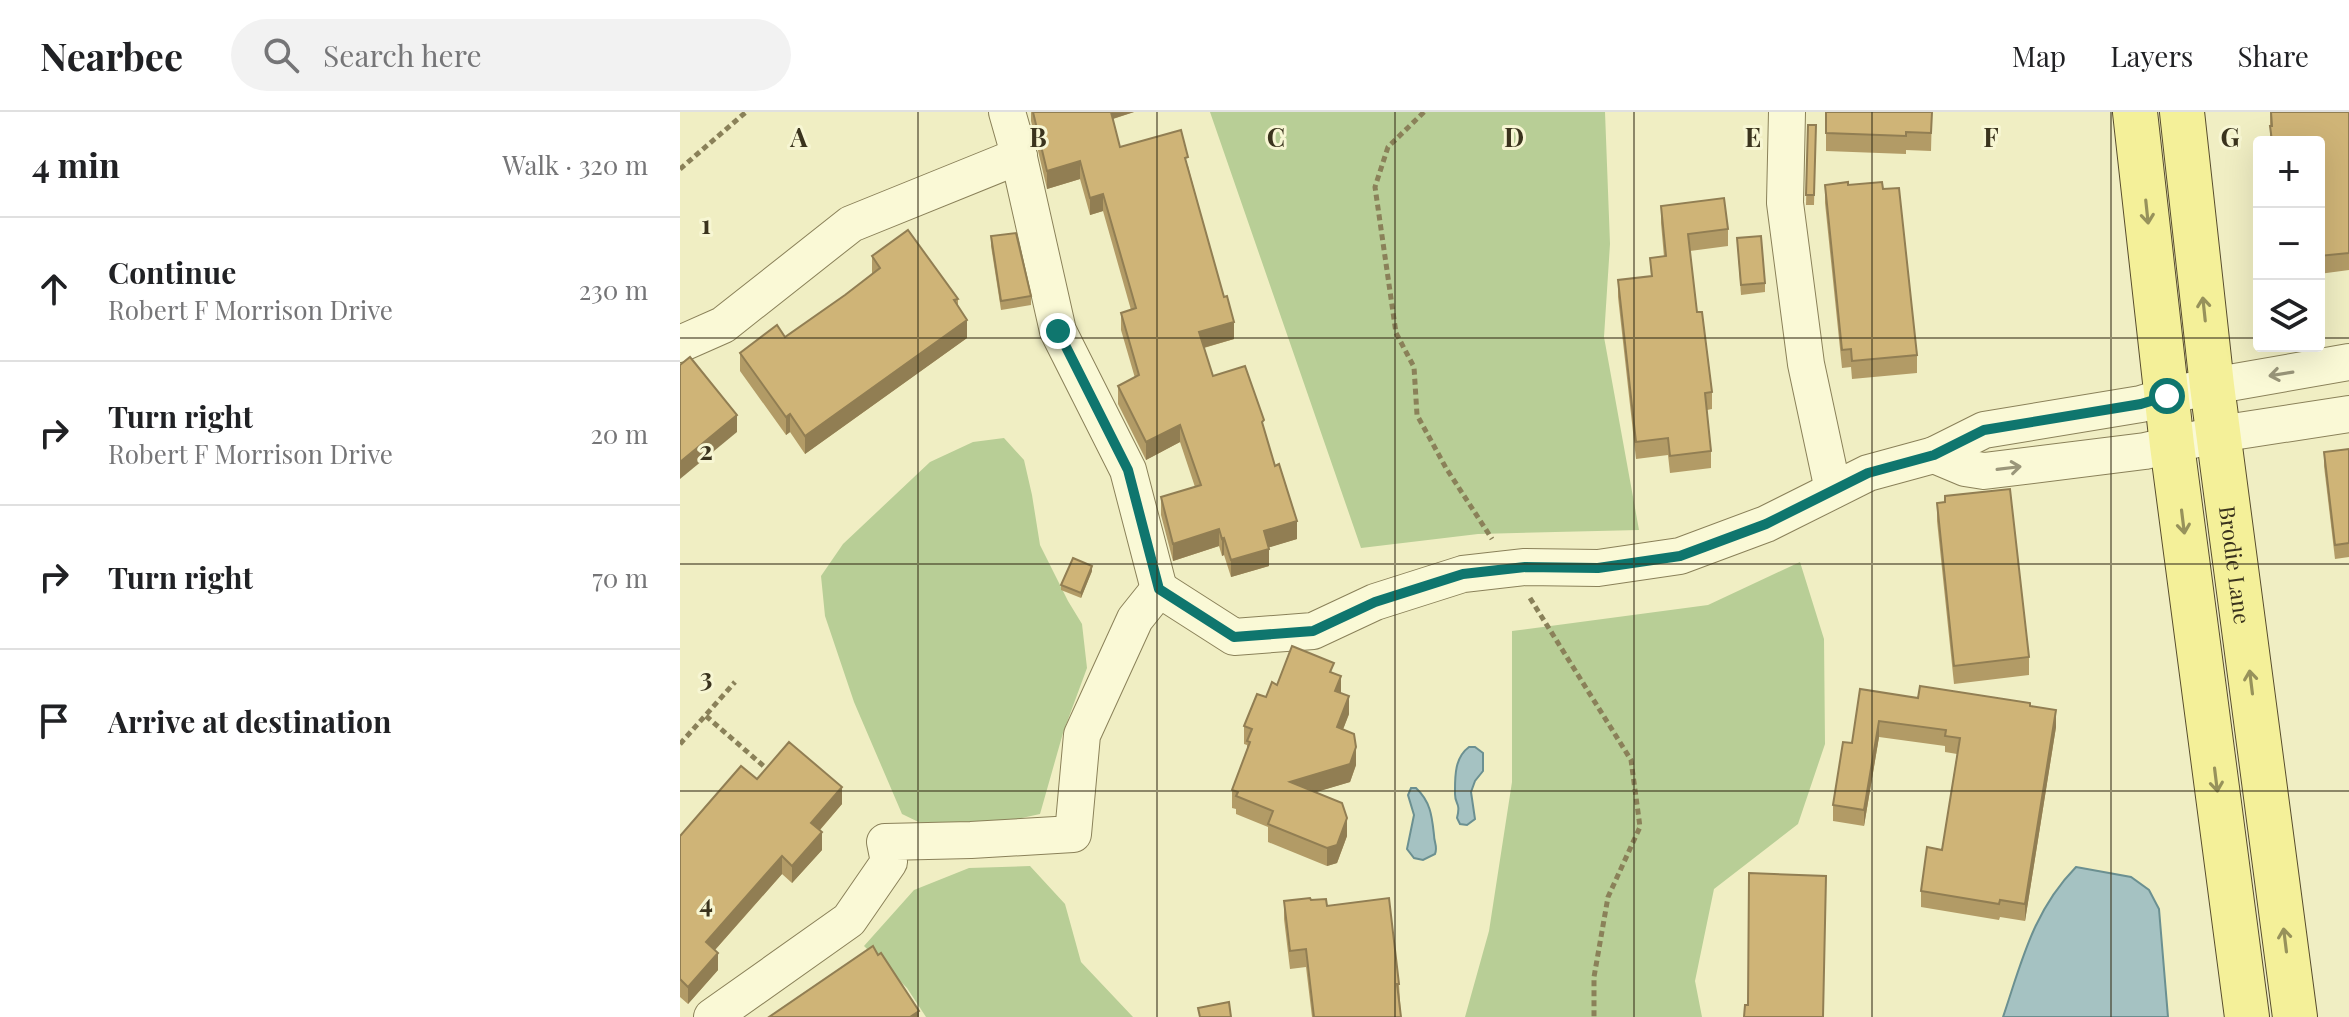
<!DOCTYPE html>
<meta charset="utf-8">
<style>
body{margin:0;font-family:"Playfair Display",serif;background:#f2f2f2;color:#202124}
.controls{position:absolute;right:24px;top:24px;display:grid;overflow:hidden;border-radius:8px;box-shadow:0 8px 32px #0002}
.controls button{width:72px;height:72px;display:grid;place-items:center;padding:0;border:0;border-bottom:2px solid #e0e0e0;background:#fff;color:#202124;font:40px sans-serif}
.stop{position:absolute;width:24px;height:24px;margin:-18px;border:6px solid #0f766e;border-radius:50%;background:#fff}
.stop.end{background:#0f766e;border-color:#fff;box-shadow:0 2px 8px #0008}
.list{margin:0;padding:0;list-style:none}
h2{display:flex;justify-content:space-between;align-items:center;height:104px;margin:0;padding:0 32px;font-size:34px}
h2 small{font-size:26px;font-weight:400;color:#757577}
.list li{display:grid;grid-template-columns:52px 1fr auto;gap:24px;align-items:center;box-sizing:border-box;height:144px;padding:0 32px;border-top:2px solid #e0e0e0}
.list b{display:block;font-size:30px;white-space:nowrap}
.list p{margin:0;font-size:26px;white-space:nowrap;color:#757577}
.list em{font-size:26px;font-style:normal;color:#757577}
.icon{flex:none;width:44px;height:44px;fill:none;stroke:currentColor;stroke-width:2;stroke-linecap:round;stroke-linejoin:round}
.map{position:relative;flex:none;width:1669px;height:905px;overflow:hidden}
header{display:flex;align-items:center;gap:48px;box-sizing:border-box;height:112px;padding:0 40px;background:#fff;border-bottom:2px solid #e0e0e0}
header strong{font-size:38px}
nav{display:flex;gap:44px;margin-inline-start:auto;font-size:28px}
.search{width:560px;height:72px;background:#f2f2f2;display:flex;align-items:center;gap:20px;box-sizing:border-box;padding:0 28px;border-radius:44px;color:#757577;font-size:30px}
main{display:flex}
aside{flex:1;background:#fff}
.map>svg:first-child{display:block}
.green{fill:#b8ce96}
.water{fill:#a5c2c2;stroke:#6b9091;stroke-width:2}
.lines{fill:none;stroke-linecap:round;stroke-linejoin:round}
.minor-casing{stroke:#8a8159;stroke-width:38}
.major-casing{stroke:#584d2d;stroke-width:46}
.path{stroke:#8a8159;stroke-width:5;stroke-dasharray:6 4;stroke-linecap:butt}
.minor{stroke:#faf9d6;stroke-width:36}
.major{stroke:#f4f099;stroke-width:44}
.wall{fill:#b29b66}
.shaded-wall{fill:#917e53}
.building{fill:#cfb477;stroke:#917e53;stroke-width:2}
.oneway{stroke:#97925b}
.oneway2{stroke:#9a967a}
.route{stroke:#0f766e;stroke-width:10}
.grid{fill:none;stroke:#3a331d;stroke-width:2;stroke-opacity:0.55}
.labels{text-anchor:middle;dominant-baseline:central;stroke-width:6;stroke-linejoin:round;paint-order:stroke}
.street-label{font-size:22px;fill:#3a331d;stroke:#f7f6d3}
.grid-label{font-size:26px;text-anchor:middle;font-weight:bold;fill:#3a331d;stroke:#f7f6d3;stroke-width:6;stroke-linejoin:round;paint-order:stroke}
</style>
<header>
<strong>Nearbee</strong>
<div class="search"><svg class="icon" aria-label="search" viewBox="0 0 24 24"><circle cx="10" cy="10" r="6"/><path d="M15 15l6 6"/></svg>Search here</div>
<nav><a>Map</a><a>Layers</a><a>Share</a></nav>
</header>
<main>
<aside>
<h2>4 min<small>Walk · 320 m</small></h2>
<ul class="list">
<li><svg class="icon" aria-label="ahead" viewBox="0 0 24 24"><path d="M12 20V5M6 11l6-6 6 6"/></svg><div><b>Continue</b><p>Robert F Morrison Drive</p></div><em>230 m</em></li>
<li><svg class="icon" aria-label="right" viewBox="0 0 24 24"><path d="M7 20v-9h11M14 6l5 5-5 5"/></svg><div><b>Turn right</b><p>Robert F Morrison Drive</p></div><em>20 m</em></li>
<li><svg class="icon" aria-label="right" viewBox="0 0 24 24"><path d="M7 20v-9h11M14 6l5 5-5 5"/></svg><div><b>Turn right</b></div><em>70 m</em></li>
<li><svg class="icon" aria-label="arrive" viewBox="0 0 24 24"><path d="M6 21V4h12l-3 4 3 4H6"/></svg><div><b>Arrive at destination</b></div></li>
</ul>
</aside>
<div class="map">
<svg width="1669" height="905" viewBox="0 0 1669 905">
<rect width="100%" height="100%" fill="#f0eec3"/>
<g class="green">
<path d="M530 0H925L930 132 924 225 959 418 798 422 681 436Z"/>
<path d="M324 326 344 348 352 383 360 433 388 489 402 512 407 556 383 621 360 702 318 711 251 716 222 702 174 590 145 504 141 464 163 432 250 350 293 330Z"/>
<path d="M1120 450 1144 527 1145 632 1118 712 1034 777 1015 869 1022 905H785L809 819 832 670V519L1028 493Z"/>
<path d="M350 754 385 792 401 850 453 905H246L227 876 184 834 234 778 289 756Z"/>
</g>
<g class="water">
<path d="M789 635H795L803 641V659L795 669 791 680 795 707 787 713 780 712 777 706C781 690 775 693 775 682 775 666 774 646 789 635Z"/>
<path d="M731 676H736C751 690 752 705 754 723 754 731 758 734 755 742L743 748 734 746 727 737 734 703 728 683Z"/>
<path d="M1396 755 1451 765 1469 778 1479 797 1488 905H1323C1342 849 1353 799 1396 755Z"/>
</g>
<g class="lines">
<g class="minor-casing">
<g id="minor">
<path d="M327 0 335 28 378 219 448 358 479 477"/>
<path d="M1107 0 1105 91 1126 252 1153 378"/>
<path d="M0 232 43 213 171 112 339 44"/>
<path d="M1254 343 1285 356 1304 359 1465 339 1539 322 1669 302"/>
<path d="M479 477 554 525 633 519 695 490 783 462 845 455 918 456 1000 444 1086 412 1188 361 1254 343 1304 318 1461 292 1487 284 1532 274 1669 250"/>
<path d="M32 905 169 808 209 750 205 730 291 728 393 722 402 623 455 507 479 477"/>
</g>
</g>
<g class="major-casing">
<g id="major">
<path d="M1455 0 1492 333 1567 905"/>
<path id="s1" d="M1502 0 1532 274 1615 905"/>
</g>
</g>
<g class="path">
<path d="M744 0 708 35 695 75 716 221 734 255 737 303 766 356 812 427"/>
<path d="M0 57 66 0"/>
<path d="M850 486 951 648 960 715 928 785 914 865V905"/>
<path d="M26 604 87 657"/>
<path d="M0 632 55 570"/>
</g>
<use href="#minor" class="minor"/>
<use href="#major" class="major"/>
</g>
<g class="wall">
<path d="M351 0H454L433 7 440 35 508 54 554 227 524 236 533 264 584 317 617 427 589 435V454L551 465 544 443 542 444 539 434 493 449 481 403V385L515 375 500 330 466 348 438 292V274L455 266 441 218V201L451 198 423 99 410 103 400 67 367 77 351 9Z"/>
<path d="M1146 0H1252L1251 39 1226 38V42L1146 39Z"/>
<path d="M1590 0H1669V158L1639 162V30L1590 29Z"/>
<path d="M1128 13H1136L1134 93H1126Z"/>
<path d="M1145 73H1168L1237 243V261L1172 267 1171 255 1162 256 1145 91Z"/>
<path d="M981 94 1048 117V134L1010 139 1017 200 1032 280V297L1027 298 1031 339V356L990 361 988 343 956 347 938 185V168L971 165 970 146 984 145 981 111Z"/>
<path d="M311 124 351 184V193L321 198 311 134Z"/>
<path d="M1057 126 1085 171V180L1061 183Z"/>
<path d="M192 144 278 187V195L287 226 125 342 110 320 106 323 60 259V241L105 225 165 183 192 163Z"/>
<path d="M1669 337V445L1655 447 1644 354V340Z"/>
<path d="M1265 384 1349 545V563L1274 572 1257 409V391L1265 390Z"/>
<path d="M412 459 401 486 381 478V473Z"/>
<path d="M654 562 669 602 663 617 676 653 670 670 635 680 667 724 657 751 647 754 588 730V715L556 702V697L552 696V678L567 638V633L564 632V614L597 573Z"/>
<path d="M1180 577 1238 586 1350 594 1376 615 1345 809 1320 805 1319 808 1241 795V779L1262 738 1277 642 1265 640V634L1199 625 1184 714 1153 709V693L1172 631Z"/>
<path d="M77 667 162 692 140 718 142 738 112 771 102 762 35 838 38 858 8 892 0 885V724Z"/>
<path d="M631 788 647 794 719 872 721 905H632L626 855 610 857 604 807V789Z"/>
</g>
<g class="shaded-wall">
<path d="M429 0H454L429 8Z"/>
<path d="M400 49V67L367 77V59Z"/>
<path d="M423 82V99L410 103V86Z"/>
<path d="M287 208V226L125 342V324Z"/>
<path d="M554 210V227L519 237V220Z"/>
<path d="M110 302V320L106 323V305Z"/>
<path d="M57 303V320L0 367V350Z"/>
<path d="M500 313V330L466 348V330Z"/>
<path d="M617 409V427L584 437V419Z"/>
<path d="M539 417V434L493 449V432Z"/>
<path d="M544 426V443L542 444V427Z"/>
<path d="M589 437V454L551 465V448Z"/>
<path d="M412 454V459L401 486V481Z"/>
<path d="M661 564V582L655 579Z"/>
<path d="M669 584V602L657 633V615Z"/>
<path d="M1376 598V615L1345 809V792Z"/>
<path d="M1199 609V625L1184 714V698Z"/>
<path d="M676 635V653L670 670 610 688V670Z"/>
<path d="M162 675V692L131 728V711Z"/>
<path d="M667 706V724L657 751 647 754V736Z"/>
<path d="M142 720V738L112 771V754Z"/>
<path d="M102 744V762L26 848V830Z"/>
<path d="M38 841V858L8 892V875Z"/>
<path d="M239 899V905H230Z"/>
</g>
<g class="building">
<path d="M353 0H431L440 35 501 18 508 45 505 46 544 185 547 184 554 210 519 220 533 264 565 254 584 308 582 310 595 354 599 352 617 409 584 419 589 437 551 448 544 426 542 427 539 417 493 432 481 385 521 373 500 313 466 330 438 274 459 263 441 201 456 196 423 82 410 86 400 49 367 59Z"/>
<path d="M1146 0H1252L1251 21 1226 20V24L1146 21Z"/>
<path d="M1591 0H1669V141L1639 144V30H1585L1592 29 1590 14H1592Z"/>
<path d="M1128 13H1136L1134 83H1126Z"/>
<path d="M1168 70V73L1202 70 1203 77 1219 76 1237 243 1172 249 1171 237 1162 238 1145 73Z"/>
<path d="M1044 86 1048 117 1008 122 1017 200H1022L1032 280 1025 281 1031 339 990 344 988 326 956 330 938 168 972 164 970 146 986 144 981 94Z"/>
<path d="M228 118 278 187 274 188 287 208 125 324 110 302 106 305 60 241 97 213 105 225 165 183 200 156 192 144Z"/>
<path d="M336 121 351 184 321 189 311 124Z"/>
<path d="M1081 124 1085 171 1061 173 1057 126Z"/>
<path d="M10 245 57 303 0 350V253Z"/>
<path d="M1669 337V431L1655 433 1644 340Z"/>
<path d="M1330 377 1349 545 1274 554 1257 391 1265 390V384Z"/>
<path d="M393 446 412 454 401 481 381 473Z"/>
<path d="M612 534 654 551 650 560 661 564 655 579 669 584 657 615 674 622 676 635 670 652 610 670 662 691 667 706 657 733 647 736 588 712 593 699 556 684 558 680 552 678 570 630 567 629 572 617 564 614 577 582 586 585 592 570 597 573Z"/>
<path d="M1240 574 1350 591V594L1376 598 1345 792 1320 788 1319 792 1241 779 1247 735 1262 738 1280 626 1265 624 1266 618 1199 609 1184 698 1153 693 1163 630 1172 631 1180 577 1238 586Z"/>
<path d="M109 630 162 675 131 711 142 720 112 754 102 744 26 830 38 841 8 875 0 867V724L61 654 77 667Z"/>
<path d="M1069 761 1146 764 1143 905H1064L1065 893H1068Z"/>
<path d="M630 786 631 788 646 787 647 794 709 786 719 872H717L721 905H634L626 837 610 839 604 789Z"/>
<path d="M193 834 198 843 201 841 239 899 230 905H89Z"/>
<path d="M549 890 551 905H520L518 896Z"/>
</g>
<defs><path id="oneway-shaft" d="M-6 0H5M1.5-3L5.5 0L1.5 3" fill="none" stroke-width="1.6" stroke-linecap="round" stroke-linejoin="round" transform="scale(2)"/></defs>
<g class="oneway">
<use href="#oneway-shaft" transform="translate(1467 100) rotate(84)"/>
<use href="#oneway-shaft" transform="translate(1524 197) rotate(-96)"/>
<use href="#oneway-shaft" transform="translate(1503 410) rotate(83)"/>
<use href="#oneway-shaft" transform="translate(1571 570) rotate(-97)"/>
<use href="#oneway-shaft" transform="translate(1536 668) rotate(83)"/>
<use href="#oneway-shaft" transform="translate(1605 828) rotate(-97)"/>
</g>
<g class="oneway2">
<use href="#oneway-shaft" transform="translate(1601 262) rotate(171)"/>
<use href="#oneway-shaft" transform="translate(1329 356) rotate(-7)"/>
</g>
<g class="lines">
<path class="route" d="M378 219 448 358 479 477 554 525 633 519 695 490 783 462 845 455 918 456 1000 444 1086 412 1188 361 1254 343 1304 318 1461 292 1487 284"/>
</g>
<path class="grid" d="M238 0V905M477 0V905M715 0V905M954 0V905M1192 0V905M1431 0V905M0 226H1579M1639 226H1669M0 452H1669M0 679H1669"/>
<g class="labels">
<g class="street-label">
<text stroke="none"><textPath href="#s1" startOffset="456">Brodie Lane</textPath></text>
</g>
</g>
<g class="grid-label">
<text x="119" y="35">A</text>
<text x="358" y="35">B</text>
<text x="596" y="35">C</text>
<text x="834" y="35">D</text>
<text x="1073" y="35">E</text>
<text x="1311" y="35">F</text>
<text x="1550" y="35">G</text>
<text x="26" y="122">1</text>
<text x="26" y="348">2</text>
<text x="26" y="575">3</text>
<text x="26" y="801">4</text>
</g>
</svg>
<div class="controls">
<button>+</button>
<button>−</button>
<button><svg class="icon" aria-label="layers" viewBox="0 0 24 24"><path d="M12 4l9 5-9 5-9-5zM3 14l9 5 9-5"/></svg></button>
</div>
<div class="stop" style="left:1487px;top:284px"></div>
<div class="stop end" style="left:378px;top:219px"></div>
</div>
</main>
